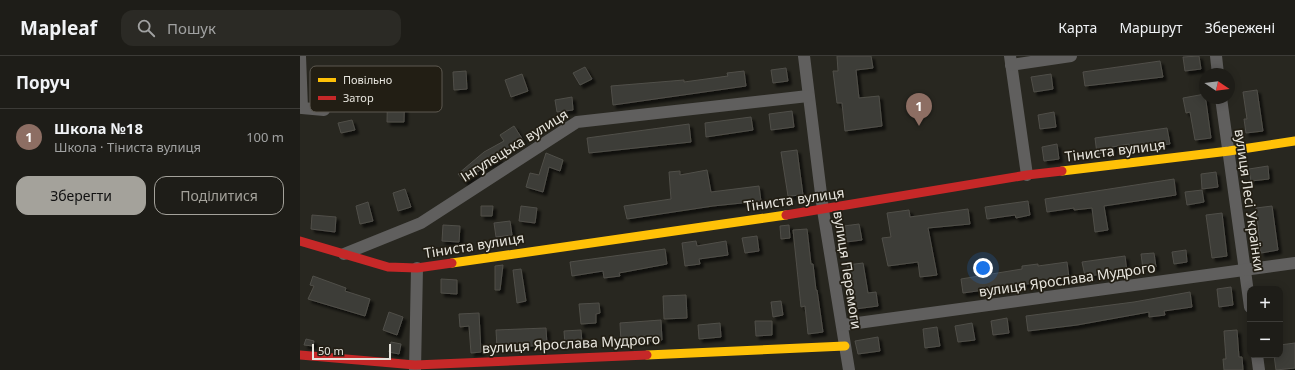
<!DOCTYPE html>
<html lang="uk">
<meta charset="utf-8">
<style>
body{margin:0;font-family:"Noto Sans",sans-serif;background:#2b2a25;color:#f1f3f6}
.controls{position:absolute;right:12px;bottom:12px;display:grid;overflow:hidden;border-radius:8px;box-shadow:0 2px 10px #0003}
.controls button{width:36px;height:36px;display:grid;place-items:center;padding:0;border:0;border-bottom:1px solid #3c3b37;background:#1e1d18;color:#f1f3f6;font:20px sans-serif}
.compass{position:absolute;left:899px;top:12px;width:36px;height:36px;border-radius:50%;background:#1e1d18;box-shadow:0 2px 10px #0003;rotate:103deg}
.scale{position:absolute;left:12px;bottom:10px;width:79px;box-sizing:border-box;padding-left:4px;border:2px solid #e6e4dd;border-top:0;font-size:11px;line-height:14px;white-space:nowrap;color:#e6e4dd;-webkit-text-stroke:3px #221e14;paint-order:stroke}
.you{position:absolute;left:683px;top:212px;width:14px;height:14px;margin:-10px;border:3px solid #fff;border-radius:50%;background:#1a73e8;box-shadow:0 0 0 6px #1a73e833}
.badge{display:grid;place-items:center;width:26px;height:26px;border-radius:50%;background:#a4a29b;color:#fff;font-size:13px;font-weight:700}
.pin{position:absolute;translate:-50% -33px;filter:drop-shadow(0 1px 2px #0008)}
.pin::after{content:'';position:absolute;top:21px;width:14px;height:12px;background:inherit;clip-path:polygon(0 0,100% 0,50% 100%)}
.list{margin:0;padding:0;list-style:none}
h2{display:flex;justify-content:space-between;align-items:center;height:52px;margin:0;padding:0 16px;font-size:17px}
h2 small{font-size:13px;font-weight:400;color:#a1a2a2}
.list li{display:grid;grid-template-columns:26px 1fr auto;gap:12px;align-items:center;box-sizing:border-box;height:56px;padding:0 16px;border-top:1px solid #3c3b37}
.list b{display:block;font-size:15px;white-space:nowrap}
.list p{margin:0;font-size:13px;white-space:nowrap;color:#a1a2a2}
.list em{font-size:13px;font-style:normal;color:#a1a2a2}
.actions{display:flex;gap:8px;padding:12px 16px}
.actions a{flex:1;padding:9px 0;border:1px solid #a4a29b;border-radius:12px;text-align:center;font-size:14px;color:#a4a29b}
.actions .main{background:#a4a29b;color:#111}
.icon{flex:none;width:22px;height:22px;fill:none;stroke:currentColor;stroke-width:2;stroke-linecap:round;stroke-linejoin:round}
.map{position:relative;flex:none;width:995px;height:314px;overflow:hidden}
header{display:flex;align-items:center;gap:24px;box-sizing:border-box;height:56px;padding:0 20px;background:#1e1d18;border-bottom:1px solid #3c3b37}
header strong{font-size:19px}
nav{display:flex;gap:22px;margin-inline-start:auto;font-size:14px}
.search{width:280px;height:36px;background:#2b2a25;display:flex;align-items:center;gap:10px;box-sizing:border-box;padding:0 14px;border-radius:12px;color:#a1a2a2;font-size:15px}
main{display:flex}
aside{flex:1;background:#1e1d18}
.map>svg:first-child{display:block}
.building{fill:#3d3c37;stroke:#504f49;filter:url(#shadow)}
.lines{fill:none;stroke-linecap:round;stroke-linejoin:round}
.street{stroke:#605f5e;stroke-width:12}
.slow{stroke:#ffc107;stroke-width:9}
.jam{stroke:#c62828;stroke-width:9}
.labels{text-anchor:middle;dominant-baseline:central;stroke-width:3.5;stroke-linejoin:round;paint-order:stroke}
.street-label{font-size:14px;fill:#e6e4dd;stroke:#221e14}
.key{fill:#221e14;stroke:#5d5950;stroke-width:1}
.key-label{font-size:11px;fill:#e6e4dd}
</style>
<header>
<strong>Mapleaf</strong>
<div class="search"><svg class="icon" aria-label="search" viewBox="0 0 24 24"><circle cx="10" cy="10" r="6"/><path d="M15 15l6 6"/></svg>Пошук</div>
<nav><a>Карта</a><a>Маршрут</a><a>Збережені</a></nav>
</header>
<main>
<aside>
<h2>Поруч<small></small></h2>
<ul class="list">
<li><span class="badge" style="background:#8d6e63">1</span><div><b>Школа №18</b><p>Школа · Тіниста вулиця</p></div><em>100 m</em></li>
</ul>
<div class="actions"><a class="main">Зберегти</a><a>Поділитися</a></div>
</aside>
<div class="map">
<svg width="995" height="314" viewBox="0 0 995 314">
<defs>
<filter id="shadow"><feDropShadow dx="3.5" dy="3.5" stdDeviation="1" flood-color="#0009"/></filter>
</defs>
<rect width="100%" height="100%" fill="#282720"/>
<g class="building">
<path d="M537 0H571L573 12 556 14 559 42 579 40 582 70 545 75 542 47H537L533 15H538Z"/>
<path d="M899 0 901 13 885 15 883 1Z"/>
<path d="M860 5 863 21 785 30 783 16Z"/>
<path d="M285 11 292 23 280 29 273 17Z"/>
<path d="M486 12 488 25 473 27 471 14Z"/>
<path d="M166 15 167 33 154 34 153 16Z"/>
<path d="M444 15 446 30 313 49 311 30 384 24V26L428 20 427 17Z"/>
<path d="M222 18 228 35 211 41 205 24Z"/>
<path d="M751 18 753 33 734 36 731 21Z"/>
<path d="M88 22 105 23 104 66H87Z"/>
<path d="M957 34 963 75 946 77 944 63H947L943 36Z"/>
<path d="M905 38 911 82 895 84 890 56 886 57 883 42Z"/>
<path d="M272 41 273 54 257 56 255 44Z"/>
<path d="M492 55 494 71 471 74 469 58Z"/>
<path d="M754 56 756 71 740 73 738 59Z"/>
<path d="M451 61 453 74 406 81 405 67Z"/>
<path d="M52 64 55 74 41 77 38 67Z"/>
<path d="M389 68 391 86 289 97 287 82Z"/>
<path d="M214 70 223 84 198 100 199 103 184 111 165 126 158 118 184 96 204 85 200 79Z"/>
<path d="M867 72 870 88 830 94 829 88 812 91 813 96 797 98 795 82Z"/>
<path d="M757 88 759 103 744 105 742 91Z"/>
<path d="M497 94 503 139 488 140 481 96Z"/>
<path d="M246 97 263 104 260 115 249 111 243 136 226 131 230 117 239 119Z"/>
<path d="M968 110 969 123 951 125 949 113Z"/>
<path d="M407 114 411 136 459 130 461 145 413 150 327 163 324 150 371 143 369 116 380 115V119Z"/>
<path d="M916 116 918 131 902 133 901 118Z"/>
<path d="M874 123 876 139 804 150 808 174 795 176 792 152 774 154V152L747 156 745 143Z"/>
<path d="M105 133 111 151 98 155 93 137Z"/>
<path d="M902 134 904 146 887 149 885 136Z"/>
<path d="M728 145 730 159 716 162 715 159 687 163 685 151Z"/>
<path d="M68 146 73 165 60 168 56 150Z"/>
<path d="M181 150H193L192 160H181Z"/>
<path d="M221 150 237 152 235 167 219 165Z"/>
<path d="M972 150 978 194 961 197 956 152Z"/>
<path d="M668 153 670 168 628 172 637 219 620 221 618 206 588 210 582 182 591 181 587 157 609 154 610 161Z"/>
<path d="M922 157 927 200 912 202 906 159Z"/>
<path d="M12 159 36 161 35 176 11 173Z"/>
<path d="M210 165 212 179 196 181 194 167Z"/>
<path d="M559 168 562 184 546 186 544 170Z"/>
<path d="M143 169 160 170 159 186 142 185Z"/>
<path d="M489 169 490 182 481 183 480 170Z"/>
<path d="M507 173 511 208H513L516 234H517L523 276 508 278 505 250 501 251 493 174Z"/>
<path d="M457 180 459 195 445 197 442 182Z"/>
<path d="M396 185 397 190 426 185 428 199 399 203 400 208 385 210 382 187Z"/>
<path d="M365 193 367 208 319 217 320 220 304 222 303 215 272 220 270 206Z"/>
<path d="M886 194 887 206 874 208 872 196Z"/>
<path d="M854 197 856 211 843 213 841 198Z"/>
<path d="M825 200 827 216 785 220 782 206Z"/>
<path d="M767 206 769 222 663 237 661 223 722 213V210L738 208V210Z"/>
<path d="M563 207 568 237 576 236 578 250 555 253 547 209Z"/>
<path d="M203 209 200 234H195V210Z"/>
<path d="M221 213 226 245 217 247 213 214Z"/>
<path d="M13 220 46 232 45 235 70 243 65 260 8 243 14 230 10 229Z"/>
<path d="M141 223 157 224V238L141 237Z"/>
<path d="M931 231 933 249 919 251 917 233Z"/>
<path d="M890 236 892 251 864 255 865 259 849 261V256L777 269 728 275 726 260 834 246Z"/>
<path d="M386 239 387 262 364 263 363 240Z"/>
<path d="M481 245 483 259 473 261 471 246Z"/>
<path d="M299 247 300 257 296 258V267L281 268 279 248Z"/>
<path d="M89 256 103 261 97 279 83 274Z"/>
<path d="M179 257 181 296 171 297 169 270 160 271 159 258Z"/>
<path d="M707 262 709 277 693 279 691 265Z"/>
<path d="M361 264 362 284 321 287 320 267Z"/>
<path d="M455 265H472V279L456 280Z"/>
<path d="M420 267 421 281 399 283 398 269Z"/>
<path d="M672 267 675 284 658 286 655 270Z"/>
<path d="M637 271 640 290 625 292 623 273Z"/>
<path d="M246 272 247 289 197 292 196 274Z"/>
<path d="M281 274 282 287 265 288 264 275Z"/>
<path d="M937 274 939 301H942L943 314H924L923 303H926L924 275Z"/>
<path d="M578 281 580 295 558 298 555 285Z"/>
<path d="M6 283 14 285 13 290 4 289Z"/>
<path d="M91 286 101 288 99 298 89 296Z"/>
<path d="M995 287V312L976 314 974 299H980V289Z"/>
</g>
<g class="lines">
<g class="street">
<path d="M0 0 2 52 24 54"/>
<path d="M504 0 523 154 549 314"/>
<path d="M710 0 727 119"/>
<path d="M916 0 918 18"/>
<path d="M711 9 771 0"/>
<path d="M921 42 950 251"/>
<path d="M44 198 121 167 277 66 508 40"/>
<path d="M543 269 995 207"/>
<path d="M957 299 959 314"/>
<path d="M115 314 117 212"/>
</g>
<g class="slow">
<path d="M762 115 929 95 995 85"/>
<path d="M152 207 486 159"/>
<path d="M347 299 545 290"/>
</g>
<g class="jam">
<path d="M486 159 727 119 762 115"/>
<path d="M0 185 88 211 117 212 152 207"/>
<path d="M0 299 115 309 347 299"/>
</g>
</g>
<g class="labels">
<g class="street-label">
<text transform="translate(214 89) rotate(-32)">Інгулецька вулиця</text>
<text transform="translate(815 94) rotate(-7)">Тіниста вулиця</text>
<text transform="translate(494 143) rotate(-8)">Тіниста вулиця</text>
<text transform="translate(950 144) rotate(82)">вулиця Лесі Українки</text>
<text transform="translate(174 189) rotate(-9)">Тіниста вулиця</text>
<text transform="translate(548 214) rotate(81)">вулиця Перемоги</text>
<text transform="translate(767 223) rotate(-8)">вулиця Ярослава Мудрого</text>
<text transform="translate(271 287) rotate(-3)">вулиця Ярослава Мудрого</text>
</g>
</g>
<rect x="10" y="10" width="132" height="46" rx="6" class="key"/>
<rect x="18" y="22" width="18" height="4" fill="#ffc107"/>
<rect x="18" y="40" width="18" height="4" fill="#c62828"/>
<g class="key-label">
<text x="43" y="28">Повільно</text>
<text x="43" y="46">Затор</text>
</g>
</svg>
<div class="controls">
<button>+</button>
<button>−</button>
</div>
<svg class="compass" viewBox="-18 -18 36 36"><path d="M0-13l5 13h-10z" fill="#e53935"/><path d="M0 13l5-13h-10z" fill="#a1a2a2"/></svg>
<div class="scale">50 m</div>
<div class="you"></div>
<div class="pin badge" style="left:619px;top:70px;background:#8d6e63">1</div>
</div>
</main>
